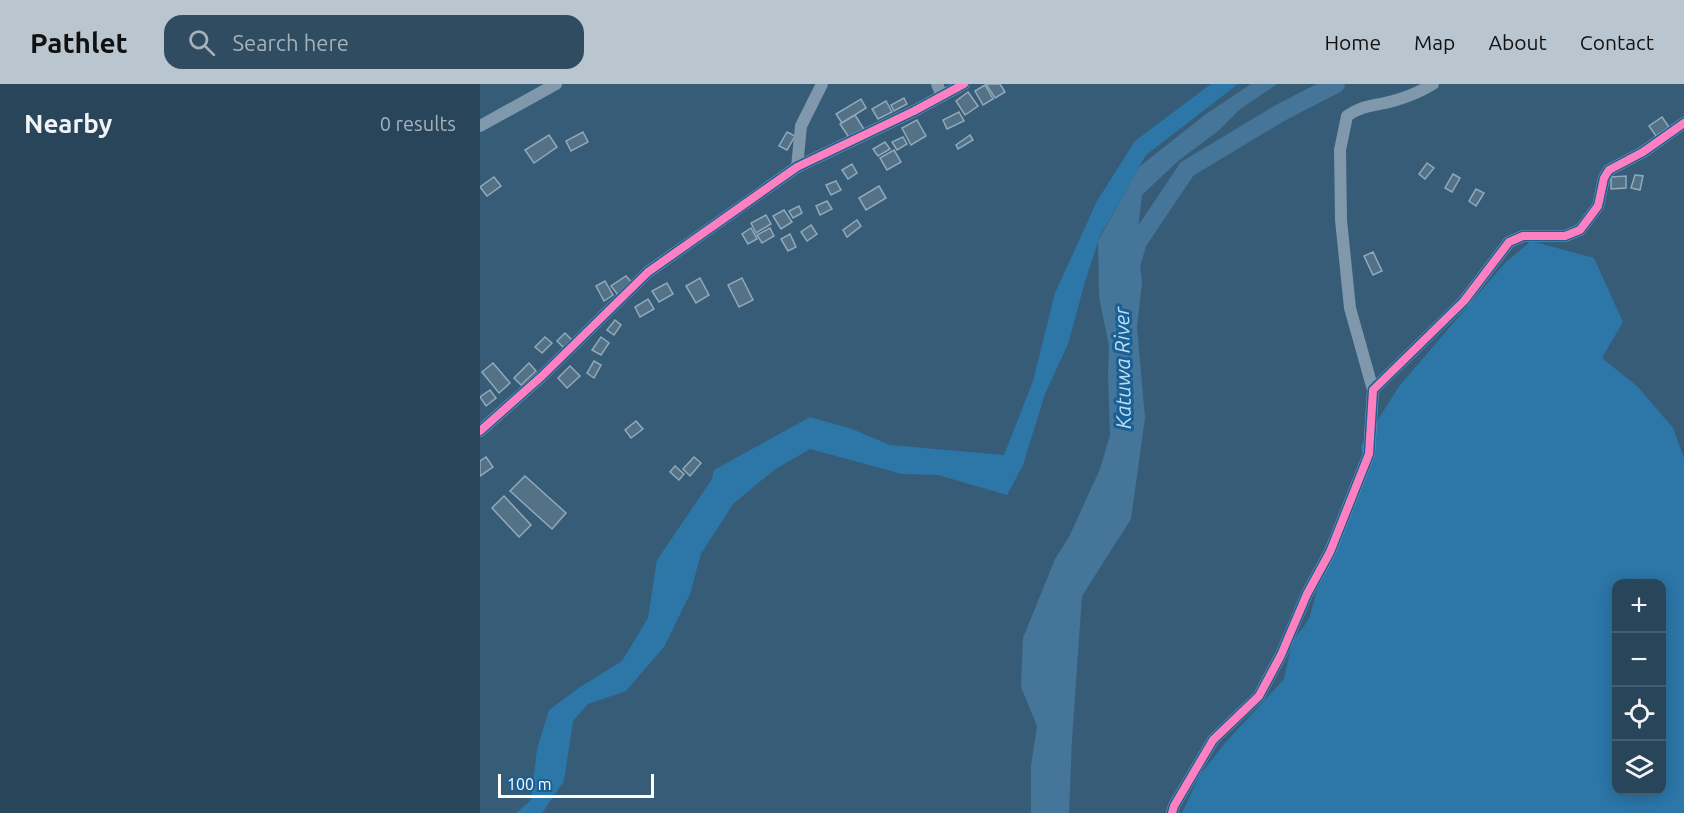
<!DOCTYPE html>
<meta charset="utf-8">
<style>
body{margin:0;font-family:Ubuntu,sans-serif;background:#304c60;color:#f1f3f6}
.controls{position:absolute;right:18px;bottom:18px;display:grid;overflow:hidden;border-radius:12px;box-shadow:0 3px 15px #0003}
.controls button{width:54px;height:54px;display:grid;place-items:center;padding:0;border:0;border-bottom:2px solid #445d70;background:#28455a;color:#f1f3f6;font:30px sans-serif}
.scale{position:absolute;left:18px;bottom:15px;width:156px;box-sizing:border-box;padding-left:6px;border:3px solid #fff;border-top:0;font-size:16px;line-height:21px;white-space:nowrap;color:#fff;-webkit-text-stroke:4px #1a6094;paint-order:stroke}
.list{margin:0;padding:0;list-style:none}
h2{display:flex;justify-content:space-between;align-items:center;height:78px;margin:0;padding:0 24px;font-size:26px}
h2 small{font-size:20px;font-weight:400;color:#a5b1bb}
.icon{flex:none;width:33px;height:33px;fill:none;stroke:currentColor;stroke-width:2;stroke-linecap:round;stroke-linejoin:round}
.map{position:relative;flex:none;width:1204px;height:729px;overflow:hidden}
header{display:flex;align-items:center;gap:36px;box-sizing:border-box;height:84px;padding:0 30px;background:#b9c6d0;color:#111}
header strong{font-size:28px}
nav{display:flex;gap:33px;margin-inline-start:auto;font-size:21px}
.search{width:420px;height:54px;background:#304c60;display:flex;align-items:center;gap:15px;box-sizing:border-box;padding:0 21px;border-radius:18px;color:#a5b1bb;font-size:22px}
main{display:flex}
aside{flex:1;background:#28455a}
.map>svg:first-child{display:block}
.green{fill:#2c76a8;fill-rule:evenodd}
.water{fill:#457599}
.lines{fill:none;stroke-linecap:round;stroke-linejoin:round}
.river{stroke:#457599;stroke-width:18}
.building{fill:#537187;stroke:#93a9b9;stroke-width:1.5}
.minor{stroke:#7f98ab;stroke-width:12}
.cycleway-casing{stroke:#1a6094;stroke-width:11}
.cycleway{stroke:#ff80c0;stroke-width:8}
.labels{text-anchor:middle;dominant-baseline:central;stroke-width:6;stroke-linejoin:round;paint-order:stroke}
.water-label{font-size:21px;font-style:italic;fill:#b8ddf6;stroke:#1a6094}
</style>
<header>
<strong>Pathlet</strong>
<div class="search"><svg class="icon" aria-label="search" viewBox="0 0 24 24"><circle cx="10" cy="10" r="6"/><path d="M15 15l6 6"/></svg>Search here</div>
<nav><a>Home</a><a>Map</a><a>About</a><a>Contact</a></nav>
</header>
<main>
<aside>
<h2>Nearby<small>0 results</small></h2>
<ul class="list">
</ul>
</aside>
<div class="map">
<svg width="1204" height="729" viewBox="0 0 1204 729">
<rect width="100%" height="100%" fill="#365c78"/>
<g class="green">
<path d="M731 0H758L666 71 620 152 605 198 588 260 565 310 543 381 527 411 458 391 422 390 330 365 294 386 253 420 221 470 210 510 184 563 146 607 108 620 93 637 84 697 62 729H36L51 716 57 665 69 626 100 603 142 577 168 534 177 476 232 395 234 386 330 333 372 345 410 361 524 371 553 297 575 209 617 117 655 57Z"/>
<path d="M1051 157 1114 174 1143 238 1122 274 1158 303 1193 344 1204 374V729H702L719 692 745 659 804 595 812 558 829 535 837 506 866 443 885 387 881 362 920 301 1025 179ZM1136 500H1182V706H1136Z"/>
</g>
<path class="water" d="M771 0H797L759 26 738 47 698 77 662 111 657 154 662 198 657 243 665 334 651 435 602 512 592 655 589 729H551V682L557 642 541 603 543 554 575 475 589 453 620 385 630 351 628 291 629 262 619 213 618 157 659 83 726 30Z"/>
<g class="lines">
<path class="river" d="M651 181 658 158 707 85 800 29 856 0"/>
</g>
<g class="building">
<path d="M506 0H520L525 8 515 14Z"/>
<path d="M505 1 513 15 503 21 495 7Z"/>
<path d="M488 8 498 22 485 31 476 17Z"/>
<path d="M424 14 427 20 414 27 411 21Z"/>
<path d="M381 15 386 24 362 39 356 30Z"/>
<path d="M406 17 412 28 398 35 392 25Z"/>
<path d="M479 28 484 37 467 45 463 36Z"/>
<path d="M375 31 385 47 370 55 360 40Z"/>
<path d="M1182 33 1189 43 1176 52 1169 42Z"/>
<path d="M437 36 446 52 431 61 422 44Z"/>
<path d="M103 48 108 58 91 67 86 57Z"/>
<path d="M307 48 315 52 307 66 299 62Z"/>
<path d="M69 51 77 63 54 79 45 66Z"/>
<path d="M490 51 493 56 478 65 476 61Z"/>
<path d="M423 53 427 60 417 66 412 58Z"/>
<path d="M405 58 410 65 398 72 393 65Z"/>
<path d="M414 66 421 78 407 86 400 74Z"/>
<path d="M947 79 954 84 945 95 939 90Z"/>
<path d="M372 80 377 89 368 95 362 86Z"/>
<path d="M973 90 980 94 972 108 965 104Z"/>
<path d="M1155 91 1163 92 1160 106 1151 104Z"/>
<path d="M1146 92V104L1131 105V93Z"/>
<path d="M14 93 21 102 7 112 0 103Z"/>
<path d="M356 97 361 106 351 111 346 101Z"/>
<path d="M399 102 406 114 386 126 379 114Z"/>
<path d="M996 105 1004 109 996 122 989 117Z"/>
<path d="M347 117 352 125 340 131 336 122Z"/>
<path d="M319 122 322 129 313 134 309 127Z"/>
<path d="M304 126 312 138 301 145 293 132Z"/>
<path d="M286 131 291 140 276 149 271 139Z"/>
<path d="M377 136 381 142 367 153 363 146Z"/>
<path d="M331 141 337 150 327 157 321 148Z"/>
<path d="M271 144 277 155 268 160 262 150Z"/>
<path d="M290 144 294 152 282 159 277 151Z"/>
<path d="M310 150 316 163 308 167 301 155Z"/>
<path d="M893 168 902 187 893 191 884 172Z"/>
<path d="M146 192 153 200 138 211 131 202Z"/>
<path d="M220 194 229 211 216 219 206 202Z"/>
<path d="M262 194 273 216 259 223 248 201Z"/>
<path d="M125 197 133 211 124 217 116 202Z"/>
<path d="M187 199 193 210 179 218 172 207Z"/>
<path d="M168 215 174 225 160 233 155 223Z"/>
<path d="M135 236 141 241 134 251 127 246Z"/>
<path d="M85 249 92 256 84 264 77 257Z"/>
<path d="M65 253 72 259 62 269 55 263Z"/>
<path d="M121 253 129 259 121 271 112 266Z"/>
<path d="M114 277 121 281 114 294 107 289Z"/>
<path d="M13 279 30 299 19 309 2 288Z"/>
<path d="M49 279 56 287 41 301 34 294Z"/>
<path d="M90 282 100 292 87 304 78 294Z"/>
<path d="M10 306 16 314 6 322 0 313Z"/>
<path d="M156 337 163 345 151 354 145 346Z"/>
<path d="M6 373 13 383 0 392V377Z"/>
<path d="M214 373 221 379 210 392 203 385Z"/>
<path d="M195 382 204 390 199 396 190 388Z"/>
<path d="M45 392 86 429 72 445 30 407Z"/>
<path d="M24 412 51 441 39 453 12 424Z"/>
</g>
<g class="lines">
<g class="minor">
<path d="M457 0 462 12"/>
<path d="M0 42 76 0"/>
<path d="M317 83 321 42 342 0"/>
<path d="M893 306 870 224 861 136 860 66 867 32C882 21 895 22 913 17 928 13 940 8 953 0"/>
<path d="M0 347 62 292 168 188 317 83 434 27 484 0"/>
<path d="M692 729 694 722 733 656 779 612 801 571 827 510 850 468 889 370 893 306 984 217 1029 158 1043 152H1085L1100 146 1118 122 1124 94 1129 86 1163 68 1204 39"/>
</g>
<g class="cycleway-casing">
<g id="cycleway">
<path d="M0 347 62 292 168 188 317 83 434 27 484 0"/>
<path d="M692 729 694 722 733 656 779 612 801 571 827 510 850 468 889 370 893 306 984 217 1029 158 1043 152H1085L1100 146 1118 122 1124 94 1129 86 1163 68 1204 39"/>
</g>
</g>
<use href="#cycleway" class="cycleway"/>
</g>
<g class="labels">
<g class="water-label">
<text transform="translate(642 284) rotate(-91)">Katuwa River</text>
</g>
</g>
</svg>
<div class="controls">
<button>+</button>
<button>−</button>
<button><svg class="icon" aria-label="locate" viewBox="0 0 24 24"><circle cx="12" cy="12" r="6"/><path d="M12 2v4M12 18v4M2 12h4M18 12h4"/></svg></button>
<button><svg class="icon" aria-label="layers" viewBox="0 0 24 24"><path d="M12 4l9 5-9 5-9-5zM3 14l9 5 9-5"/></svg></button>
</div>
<div class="scale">100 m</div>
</div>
</main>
